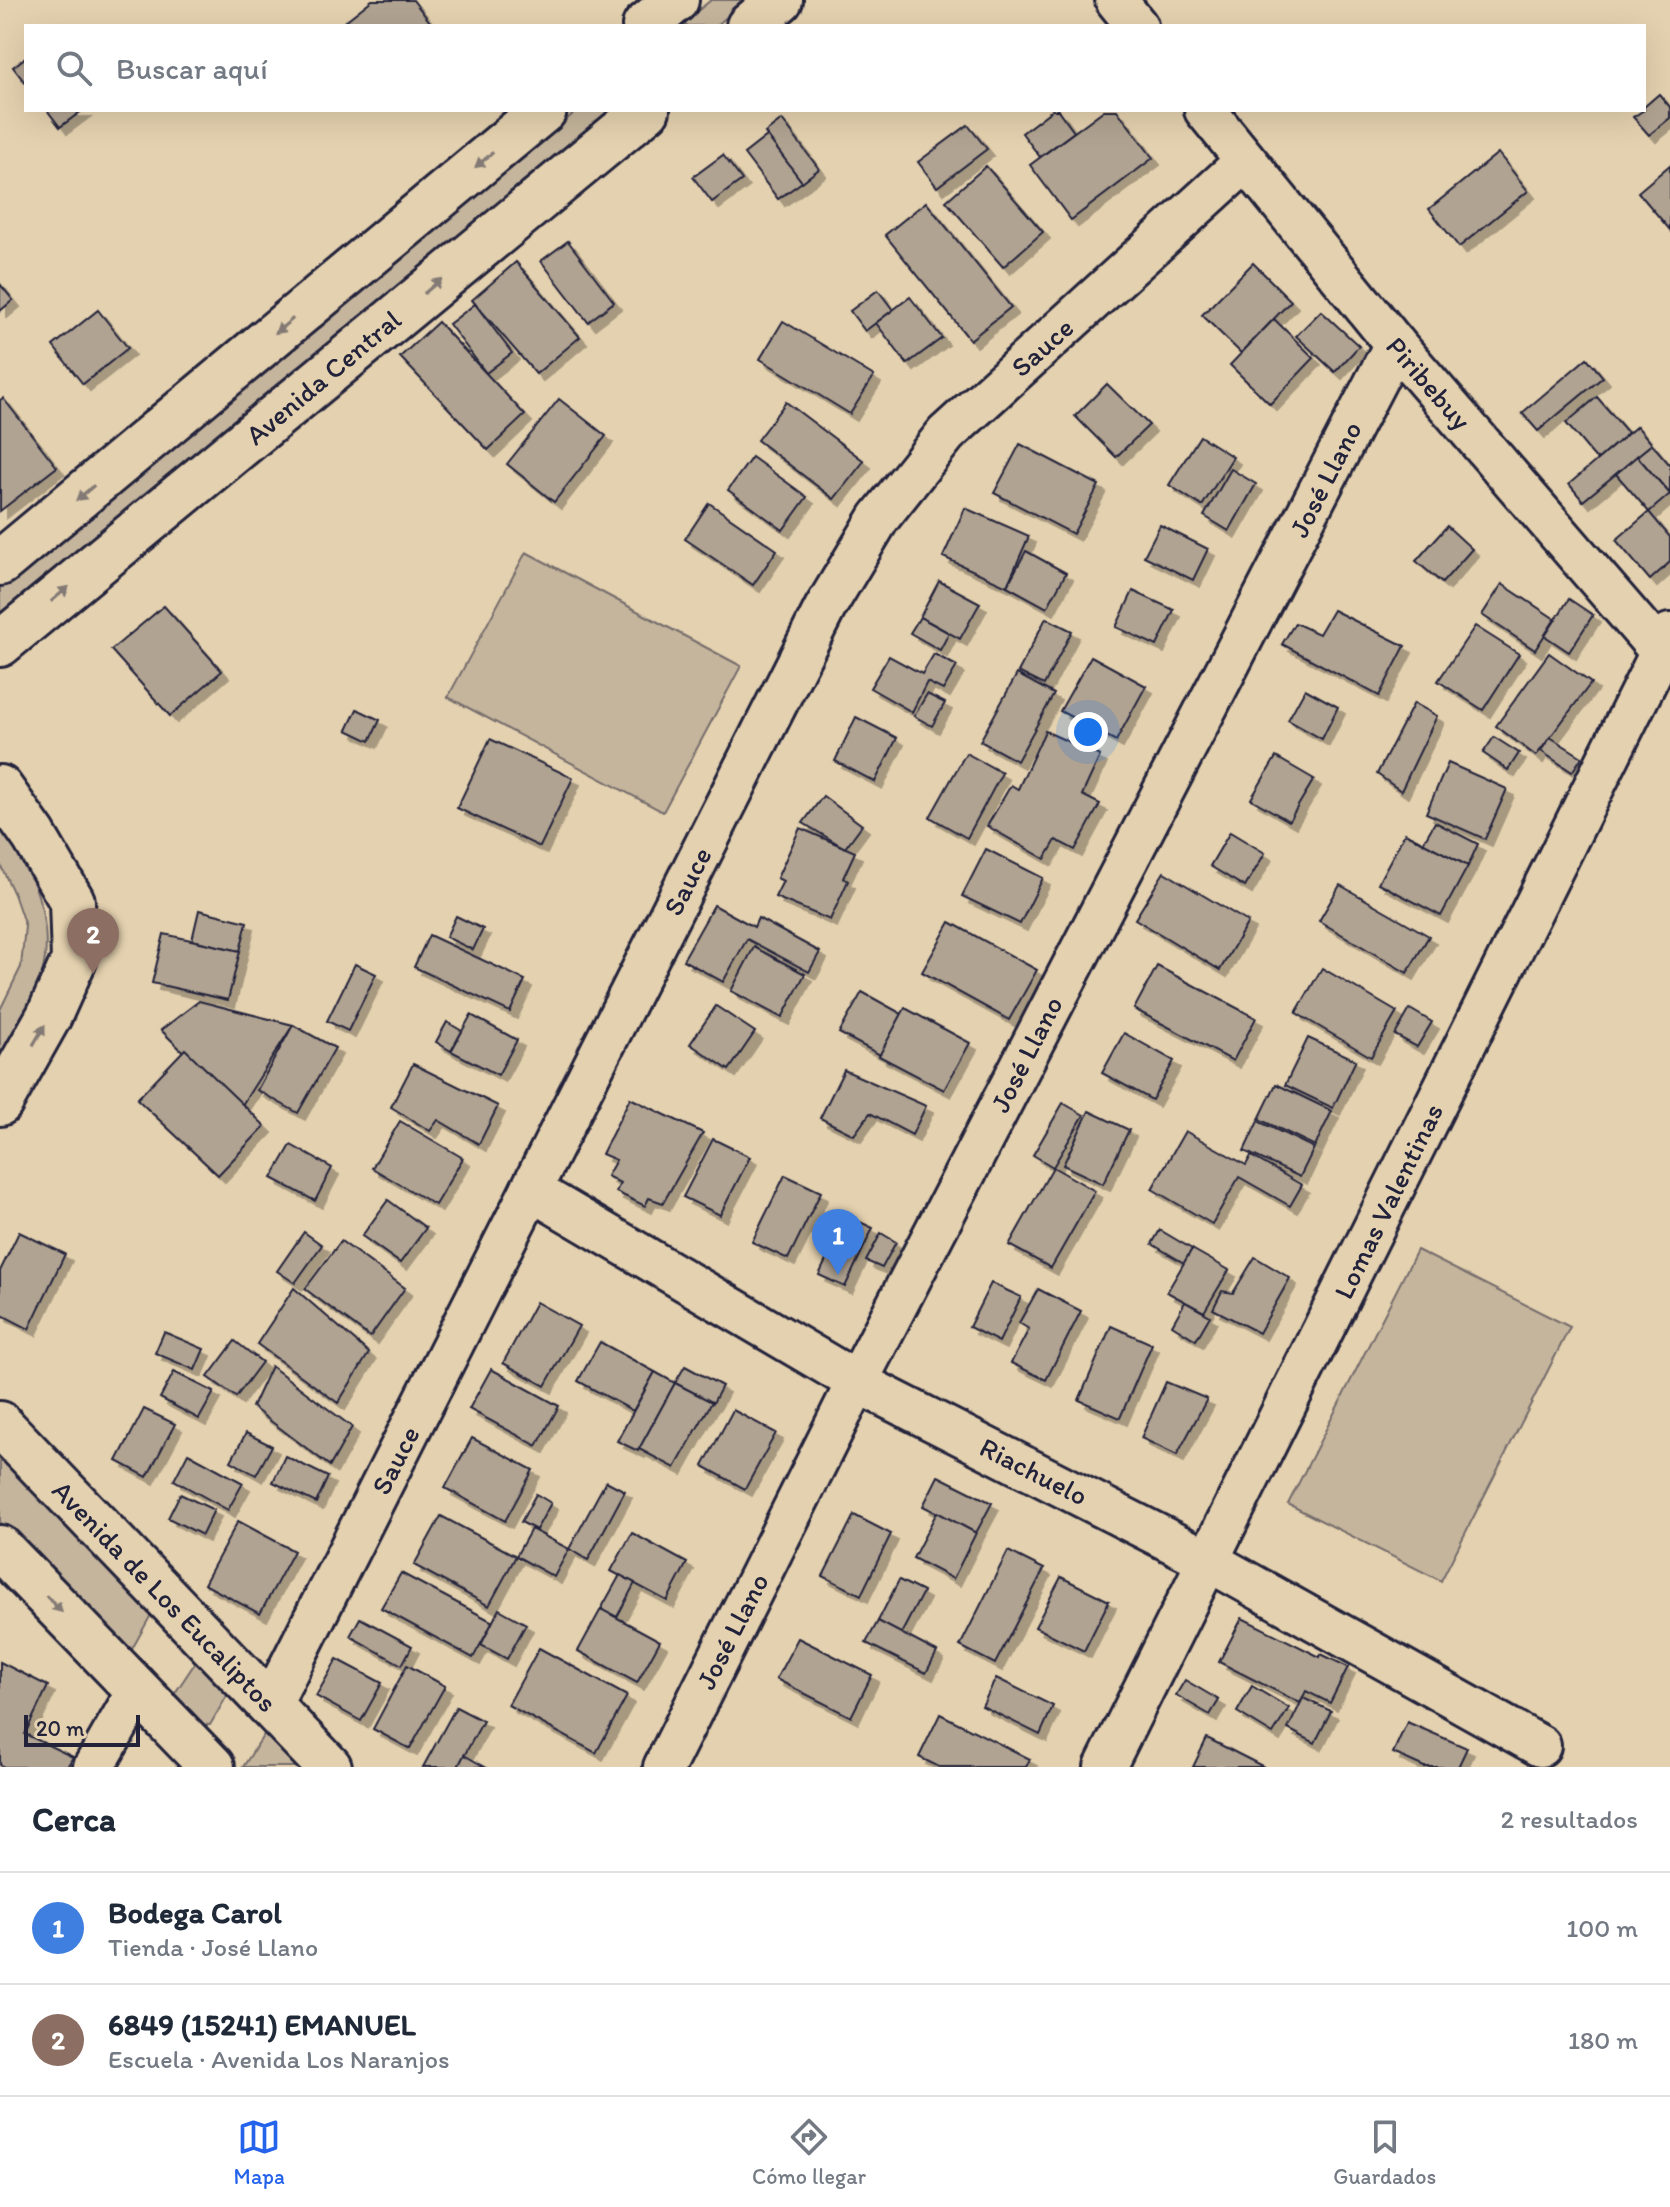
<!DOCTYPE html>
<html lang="es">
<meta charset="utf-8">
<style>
body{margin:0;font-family:Itim,sans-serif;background:#f2f2f3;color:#1f2937}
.scale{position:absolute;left:24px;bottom:20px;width:116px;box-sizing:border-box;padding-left:8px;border:4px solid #22223b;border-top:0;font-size:22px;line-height:28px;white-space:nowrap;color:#22223b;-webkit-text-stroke:6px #e4d1af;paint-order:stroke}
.you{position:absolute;left:1088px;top:732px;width:28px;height:28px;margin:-20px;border:6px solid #fff;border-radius:50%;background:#1a73e8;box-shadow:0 0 0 12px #1a73e833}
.badge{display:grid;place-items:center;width:52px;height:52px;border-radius:50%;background:#2563eb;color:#fff;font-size:26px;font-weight:700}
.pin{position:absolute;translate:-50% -66px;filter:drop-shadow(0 2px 4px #0008)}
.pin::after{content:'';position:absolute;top:42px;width:28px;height:24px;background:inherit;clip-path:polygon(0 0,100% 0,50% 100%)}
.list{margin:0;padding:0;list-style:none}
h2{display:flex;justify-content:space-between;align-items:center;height:104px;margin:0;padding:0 32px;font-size:34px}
h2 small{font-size:26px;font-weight:400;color:#747a83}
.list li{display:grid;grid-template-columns:52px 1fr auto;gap:24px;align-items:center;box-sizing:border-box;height:112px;padding:0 32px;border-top:2px solid #e0e1e3}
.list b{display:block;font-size:30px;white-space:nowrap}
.list p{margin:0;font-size:26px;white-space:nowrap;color:#747a83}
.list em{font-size:26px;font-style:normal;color:#747a83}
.icon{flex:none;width:44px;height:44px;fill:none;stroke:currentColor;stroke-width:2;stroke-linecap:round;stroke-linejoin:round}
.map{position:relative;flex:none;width:1670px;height:1767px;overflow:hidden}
.search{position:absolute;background:#fff;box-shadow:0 8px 32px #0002;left:24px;right:24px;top:24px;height:88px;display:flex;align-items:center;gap:20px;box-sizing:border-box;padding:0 28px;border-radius:0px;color:#747a83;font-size:30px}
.sheet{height:328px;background:#fff}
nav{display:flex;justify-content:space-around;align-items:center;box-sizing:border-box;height:112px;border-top:2px solid #e0e1e3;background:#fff;font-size:22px;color:#747a83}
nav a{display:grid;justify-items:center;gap:4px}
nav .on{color:#2563eb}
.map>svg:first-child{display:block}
.green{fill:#c5b59c;stroke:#746c6c;stroke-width:2}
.building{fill:#b1a391;stroke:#22223b;stroke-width:2;filter:url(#shadow)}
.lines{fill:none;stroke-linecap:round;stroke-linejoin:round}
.street-casing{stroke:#22223b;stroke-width:46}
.secondary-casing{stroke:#22223b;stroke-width:50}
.street{stroke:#e4d1af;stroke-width:40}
.secondary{stroke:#e4d1af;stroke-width:44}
.oneway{fill:#837a75}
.labels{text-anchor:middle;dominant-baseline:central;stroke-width:6;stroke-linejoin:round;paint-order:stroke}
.street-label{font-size:28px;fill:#22223b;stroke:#e4d1af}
</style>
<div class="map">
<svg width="1670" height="1767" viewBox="0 0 1670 1767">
<defs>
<filter id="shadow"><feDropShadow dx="7" dy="7" stdDeviation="0" flood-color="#0004"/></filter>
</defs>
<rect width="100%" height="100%" fill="#e4d1af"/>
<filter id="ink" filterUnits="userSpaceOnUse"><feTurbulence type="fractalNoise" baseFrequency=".0125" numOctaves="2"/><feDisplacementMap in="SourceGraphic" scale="16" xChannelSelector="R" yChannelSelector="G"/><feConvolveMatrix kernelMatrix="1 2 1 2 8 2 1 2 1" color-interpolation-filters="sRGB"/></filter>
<g filter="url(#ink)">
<g class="green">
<path d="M711 0H747L716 26H679Z"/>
<path d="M578 110H614L0 618V588Z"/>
<path d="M526 552 741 666 663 812 448 697Z"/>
<path d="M0 817C29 866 59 923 40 980 30 1007 14 1033 0 1058V1010L21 967 25 926 14 894 0 864Z"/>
<path d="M1417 1250 1570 1327 1441 1581 1288 1504Z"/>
<path d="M0 1451 152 1613 131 1651 121 1650 0 1525Z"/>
<path d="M197 1660 231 1689 210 1725 199 1724 175 1698V1693Z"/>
<path d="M270 1732 307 1767H243L265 1733Z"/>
</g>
<g class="building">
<path d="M372 0H413L433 26H339Z"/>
<path d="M26 57V84L13 67Z"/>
<path d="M1659 94 1670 107V118L1649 135 1633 117 1644 110V107Z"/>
<path d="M47 110H83L60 127Z"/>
<path d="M1052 110H1058L1074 132 1040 157 1022 133Z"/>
<path d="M1104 110H1117L1153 158 1071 220 1030 165Z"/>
<path d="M782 120 819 169 802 182 765 133Z"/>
<path d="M968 125 987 149 937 187 918 162Z"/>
<path d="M767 136 802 182 778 199 744 154Z"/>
<path d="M1498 153 1528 191 1459 247 1429 209Z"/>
<path d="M723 155 742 180 712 202 693 177Z"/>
<path d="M1670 165V230L1638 192Z"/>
<path d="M986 166 1043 232 1003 267 946 201Z"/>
<path d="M926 202 1011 307 970 340 885 235Z"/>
<path d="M568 241 614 302 588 322 541 261Z"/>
<path d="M516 262 580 337 536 374 472 300Z"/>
<path d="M1253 263 1291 301 1241 353 1202 315Z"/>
<path d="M0 284 13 300 0 311Z"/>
<path d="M878 290 893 310 865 331 850 311Z"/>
<path d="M910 297 942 338 907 364 876 323Z"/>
<path d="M475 304 512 353 486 373 449 324Z"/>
<path d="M98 310 128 348 83 384 53 346Z"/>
<path d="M1321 311 1359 346 1335 372 1296 336Z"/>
<path d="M1274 319 1314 358 1270 404 1230 365Z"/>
<path d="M783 321 874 376 850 414 760 359Z"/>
<path d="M438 322 525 415 488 450 400 357Z"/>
<path d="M1587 358 1603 377 1538 431 1522 413Z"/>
<path d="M1107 384 1149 425 1116 457 1075 416Z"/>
<path d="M1597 397 1628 433 1597 460 1566 423Z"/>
<path d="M3 398 57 467 0 511V400Z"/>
<path d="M559 399 606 436 554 502 507 464Z"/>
<path d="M786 402 864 461 834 499 757 440Z"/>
<path d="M1637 426 1652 444 1583 501 1569 484Z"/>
<path d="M1200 436 1233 457 1202 506 1169 485Z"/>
<path d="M1020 444 1099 485 1073 534 994 493Z"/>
<path d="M1652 444 1670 465V494L1637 456Z"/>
<path d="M1637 456 1670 494 1649 512 1616 474Z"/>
<path d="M752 457 807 497 783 530 728 490Z"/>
<path d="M1231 469 1256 484 1229 531 1204 516Z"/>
<path d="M709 503 777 550 753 585 685 539Z"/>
<path d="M965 508 1029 536 1007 586 943 557Z"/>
<path d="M1649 512 1670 537V562L1650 580 1616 540Z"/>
<path d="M1160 525 1208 549 1193 580 1144 556Z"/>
<path d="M1447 526 1472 549 1442 583 1416 561Z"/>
<path d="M1026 551 1066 573 1047 608 1007 586Z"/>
<path d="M939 581 980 603 960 639 920 617Z"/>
<path d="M1502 584 1555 619 1535 650 1482 615Z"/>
<path d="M1133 591 1174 610 1157 646 1116 627Z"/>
<path d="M1569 599 1593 615 1569 652 1545 636Z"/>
<path d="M164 606 222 671 170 716 111 650Z"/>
<path d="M1333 610 1405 646 1379 696 1282 644 1295 623 1319 634Z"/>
<path d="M920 617 949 633 940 650 910 633Z"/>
<path d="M1046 618 1072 631 1044 685 1018 672Z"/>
<path d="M1475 626 1519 654 1483 710 1438 681Z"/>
<path d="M1549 653 1591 683 1536 756 1496 726Z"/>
<path d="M934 654 957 666 943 690 927 682 912 712 870 688 889 656 922 674Z"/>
<path d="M1091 656 1146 686 1116 741 1060 711Z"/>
<path d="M1017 674 1054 694 1017 761 980 741Z"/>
<path d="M1305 689 1338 707 1322 739 1288 720Z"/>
<path d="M927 694 945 703 932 726 914 716Z"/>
<path d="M1414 703 1437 716 1401 791 1377 774Z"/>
<path d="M357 709 380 720 370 741 347 730Z"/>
<path d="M856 717 897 738 875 782 835 761Z"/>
<path d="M1045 731 1100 756 1082 795 1100 804 1075 850 1056 840 1045 859 987 826 1011 785 1018 789Z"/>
<path d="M1494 737 1519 753 1508 770 1483 753Z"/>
<path d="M1550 737 1582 757 1572 772 1541 751Z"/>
<path d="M490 739 573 778 540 847 457 808Z"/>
<path d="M966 753 1002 773 967 838 930 817Z"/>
<path d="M1276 757 1314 779 1289 821 1251 799Z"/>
<path d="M1448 763 1507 789 1485 839 1426 813Z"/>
<path d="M823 796 862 825 845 848 803 823Z"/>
<path d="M1435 822 1478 844 1468 866 1423 843Z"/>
<path d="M800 828 855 852 843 878 848 881 830 920 775 897 783 881 777 878Z"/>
<path d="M1230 832 1265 853 1245 887 1210 866Z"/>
<path d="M1405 833 1468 866 1441 916 1378 883Z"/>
<path d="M986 849 1043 878 1020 924 962 896Z"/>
<path d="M1164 872 1248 922 1220 970 1135 919Z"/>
<path d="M1340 885 1429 936 1407 973 1319 921Z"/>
<path d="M714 905 754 927 758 918 820 952 809 972 747 939 723 982 683 960Z"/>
<path d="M199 910 247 922 240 951 192 940Z"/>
<path d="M456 916 483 929 473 950 446 937Z"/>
<path d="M950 922 1037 970 1009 1020 922 972Z"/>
<path d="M164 934 240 951 228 1000 152 983Z"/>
<path d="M429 935 525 980 510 1012 414 967Z"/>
<path d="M754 947 805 974 782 1018 731 991Z"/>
<path d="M355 964 376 974 348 1031 327 1021Z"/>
<path d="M1157 966 1256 1018 1233 1061 1134 1009Z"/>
<path d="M1322 968 1397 1012 1371 1057 1296 1013Z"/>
<path d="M862 992 902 1014 880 1055 839 1033Z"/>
<path d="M199 1001 293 1025 240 1108 161 1030Z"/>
<path d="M716 1006 755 1032 729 1070 690 1044Z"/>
<path d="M905 1008 970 1043 944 1090 879 1056Z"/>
<path d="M1410 1009 1432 1022 1417 1047 1395 1035Z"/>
<path d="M471 1015 517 1040 498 1075 451 1051Z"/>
<path d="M447 1022 462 1031 451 1051 436 1042Z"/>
<path d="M293 1025 335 1048 298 1113 257 1090Z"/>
<path d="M1124 1033 1174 1061 1152 1100 1102 1073Z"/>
<path d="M1308 1038 1356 1060 1333 1108 1285 1085Z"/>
<path d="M185 1049 265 1126 218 1175 137 1099Z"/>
<path d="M413 1064 498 1106 479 1144 438 1120 430 1131 391 1107Z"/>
<path d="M844 1070 926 1106 912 1135 870 1113 854 1135 820 1118Z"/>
<path d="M1276 1084 1332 1111 1315 1146 1259 1119Z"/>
<path d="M630 1098 703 1133 663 1203 649 1198 645 1206 616 1192 620 1183 607 1176 616 1160 602 1154Z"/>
<path d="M1063 1103 1084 1115 1053 1167 1033 1155Z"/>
<path d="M1089 1111 1129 1130 1103 1184 1063 1165Z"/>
<path d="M400 1121 463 1158 435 1205 372 1168Z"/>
<path d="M1258 1121 1314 1148 1300 1177 1244 1151Z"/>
<path d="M1185 1131 1246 1165 1251 1156 1302 1185 1290 1206 1239 1177 1212 1224 1152 1189Z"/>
<path d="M713 1139 750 1157 720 1215 683 1197Z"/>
<path d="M291 1145 332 1168 315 1201 272 1178Z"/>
<path d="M1053 1167 1095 1191 1051 1268 1009 1245Z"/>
<path d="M785 1175 821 1192 788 1259 752 1242Z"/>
<path d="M388 1200 426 1228 400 1263 362 1236Z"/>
<path d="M847 1216 873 1228 845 1287 819 1275Z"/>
<path d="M1160 1230 1192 1249 1184 1263 1152 1244Z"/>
<path d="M19 1232 65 1254 29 1329 0 1314V1271Z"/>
<path d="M304 1232 322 1245 295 1283 277 1271Z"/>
<path d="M881 1233 896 1242 882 1268 866 1261Z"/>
<path d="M341 1241 405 1288 370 1337 305 1289Z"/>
<path d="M1192 1249 1229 1270 1204 1312 1167 1292Z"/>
<path d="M1255 1257 1290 1278 1259 1333 1213 1309 1222 1291 1233 1293Z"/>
<path d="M991 1283 1021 1297 999 1342 969 1327Z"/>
<path d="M294 1288 369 1353 338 1403 257 1344Z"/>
<path d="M1038 1289 1081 1311 1046 1380 1011 1363 1029 1329 1019 1323Z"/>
<path d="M536 1302 579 1326 545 1386 503 1363Z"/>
<path d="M1185 1302 1210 1316 1196 1340 1172 1325Z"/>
<path d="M1111 1326 1152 1344 1120 1418 1079 1400Z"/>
<path d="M164 1332 204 1349 195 1370 155 1353Z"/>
<path d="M235 1341 262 1362 236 1397 208 1377Z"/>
<path d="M600 1342 655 1372 633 1411 578 1381Z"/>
<path d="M271 1366 352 1427 330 1466 252 1407Z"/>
<path d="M685 1366 722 1386 713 1403 675 1383Z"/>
<path d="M491 1369 559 1406 537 1446 469 1409Z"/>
<path d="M174 1372 214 1392 199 1419 160 1398Z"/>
<path d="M655 1372 675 1383 638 1451 617 1441Z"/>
<path d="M1166 1382 1207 1399 1177 1455 1141 1438Z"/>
<path d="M675 1383 712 1402 675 1468 639 1449Z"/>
<path d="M144 1409 175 1424 147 1477 117 1461Z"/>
<path d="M733 1410 776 1433 745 1489 703 1466Z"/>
<path d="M246 1433 272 1446 256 1475 231 1461Z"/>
<path d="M472 1438 533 1470 505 1521 445 1488Z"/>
<path d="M188 1453 243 1483 228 1510 174 1480Z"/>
<path d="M285 1456 328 1477 316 1503 273 1482Z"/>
<path d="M938 1476 992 1503 976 1533 923 1506Z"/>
<path d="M606 1481 625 1491 588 1560 569 1549Z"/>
<path d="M180 1494 214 1510 202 1535 168 1518Z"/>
<path d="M536 1494 551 1503 536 1530 521 1522Z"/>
<path d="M937 1512 976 1533 953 1579 913 1558Z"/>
<path d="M854 1515 891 1534 861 1595 823 1576Z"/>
<path d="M441 1516 516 1556 489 1606 414 1565Z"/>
<path d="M238 1521 294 1551 260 1614 204 1584Z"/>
<path d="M531 1529 569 1549 554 1577 516 1556Z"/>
<path d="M632 1533 687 1563 667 1601 611 1571Z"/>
<path d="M1008 1551 1044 1569 995 1664 960 1646Z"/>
<path d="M401 1573 493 1622 473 1658 381 1608Z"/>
<path d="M620 1575 635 1583 617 1617 601 1609Z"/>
<path d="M1061 1577 1109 1601 1084 1651 1035 1627Z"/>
<path d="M899 1580 923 1592 901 1634 878 1621Z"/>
<path d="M499 1609 526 1624 507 1659 481 1645Z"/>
<path d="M601 1609 660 1641 637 1683 578 1651Z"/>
<path d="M360 1618 412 1646 402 1665 350 1636Z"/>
<path d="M1242 1618 1320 1657 1321 1654 1348 1667 1330 1703 1306 1691 1300 1703 1219 1662Z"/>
<path d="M878 1621 937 1652 926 1673 866 1643Z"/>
<path d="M798 1638 872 1675 851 1717 776 1679Z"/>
<path d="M539 1648 627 1696 596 1753 508 1705Z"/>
<path d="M337 1659 382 1683 361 1721 316 1696Z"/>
<path d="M0 1662 48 1686 25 1734 73 1757 67 1767H4L0 1765Z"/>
<path d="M407 1665 445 1686 410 1749 373 1729Z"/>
<path d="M996 1678 1053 1706 1040 1735 982 1706Z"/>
<path d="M1185 1680 1219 1700 1210 1715 1176 1695Z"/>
<path d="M1252 1686 1289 1708 1273 1734 1237 1712Z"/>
<path d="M1303 1698 1331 1711 1315 1743 1288 1729Z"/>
<path d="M456 1707 483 1721 458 1767H423Z"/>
<path d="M940 1714 1030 1759 1026 1767H939L919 1757Z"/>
<path d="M1407 1722 1467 1748 1458 1767H1424L1393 1753Z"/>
<path d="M1207 1738 1264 1767H1193Z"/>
<path d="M464 1755 485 1767H458Z"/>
</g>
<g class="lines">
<g class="street-casing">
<g id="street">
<path d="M1116 0 1137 26"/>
<path d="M1205 110 1395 344 1660 651"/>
<path d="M531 1190 857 1382 1209 1561 1540 1746"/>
<path d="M270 1706 825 608 879 518 946 434 1246 161"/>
<path d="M94 1767 138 1690"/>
<path d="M664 1767 857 1382 1395 344"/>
<path d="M1105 1767 1670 634"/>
</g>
</g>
<g class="secondary-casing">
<g id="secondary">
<path d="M645 26 676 0"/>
<path d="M749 26 780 0"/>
<path d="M0 563 544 110"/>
<path d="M0 644 647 110"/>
<path d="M0 788 34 836 72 901 74 960 49 1016 0 1103"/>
<path d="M0 1424 329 1767"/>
<path d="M0 1548 212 1767"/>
</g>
</g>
<use href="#street" class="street"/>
<use href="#secondary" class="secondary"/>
</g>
<defs><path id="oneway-solid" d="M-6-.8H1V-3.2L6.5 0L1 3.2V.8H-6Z" transform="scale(2)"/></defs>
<g class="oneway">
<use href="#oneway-solid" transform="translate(484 160) rotate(140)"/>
<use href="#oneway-solid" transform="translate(433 286) rotate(-40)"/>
<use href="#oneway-solid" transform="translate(284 326) rotate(140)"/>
<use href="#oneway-solid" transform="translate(85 493) rotate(140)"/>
<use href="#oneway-solid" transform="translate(60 594) rotate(-40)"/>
<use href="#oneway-solid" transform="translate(39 1035) rotate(-60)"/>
<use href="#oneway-solid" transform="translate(54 1604) rotate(46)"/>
</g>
</g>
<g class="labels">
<g class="street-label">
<text transform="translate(1042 347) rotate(-42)">Sauce</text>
<text transform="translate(323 377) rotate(-40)">Avenida Central</text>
<text transform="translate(1429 383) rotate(49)">Piribebuy</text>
<text transform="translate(1325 479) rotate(-63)">José Llano</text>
<text transform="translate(687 881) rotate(-63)">Sauce</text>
<text transform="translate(1026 1054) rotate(-63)">José Llano</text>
<text transform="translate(1388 1201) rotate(-64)">Lomas Valentinas</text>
<text transform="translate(395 1460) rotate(-63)">Sauce</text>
<text transform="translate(1034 1471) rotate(27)">Riachuelo</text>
<text transform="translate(165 1596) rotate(46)">Avenida de Los Eucaliptos</text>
<text transform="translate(732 1631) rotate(-63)">José Llano</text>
</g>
</g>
</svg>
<div class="scale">20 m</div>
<div class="you"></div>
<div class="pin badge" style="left:838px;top:1275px;background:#3f7fe0">1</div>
<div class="pin badge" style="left:93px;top:974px;background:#8d6e63">2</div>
<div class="search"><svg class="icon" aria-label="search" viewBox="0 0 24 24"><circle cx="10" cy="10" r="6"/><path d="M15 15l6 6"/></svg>Buscar aquí</div>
</div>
<section class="sheet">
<h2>Cerca<small>2 resultados</small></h2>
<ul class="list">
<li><span class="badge" style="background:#3f7fe0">1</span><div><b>Bodega Carol</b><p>Tienda · José Llano</p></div><em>100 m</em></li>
<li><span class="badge" style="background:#8d6e63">2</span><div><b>6849 (15241) EMANUEL</b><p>Escuela · Avenida Los Naranjos</p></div><em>180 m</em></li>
</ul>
</section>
<nav>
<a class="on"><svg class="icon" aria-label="map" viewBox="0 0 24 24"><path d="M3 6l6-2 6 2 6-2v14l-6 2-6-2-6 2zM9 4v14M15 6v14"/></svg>Mapa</a>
<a><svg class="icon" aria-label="directions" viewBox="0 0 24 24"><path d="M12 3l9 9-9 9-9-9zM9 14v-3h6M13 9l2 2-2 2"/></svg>Cómo llegar</a>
<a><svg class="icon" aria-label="saved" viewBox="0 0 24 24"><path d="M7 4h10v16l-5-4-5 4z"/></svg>Guardados</a>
</nav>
